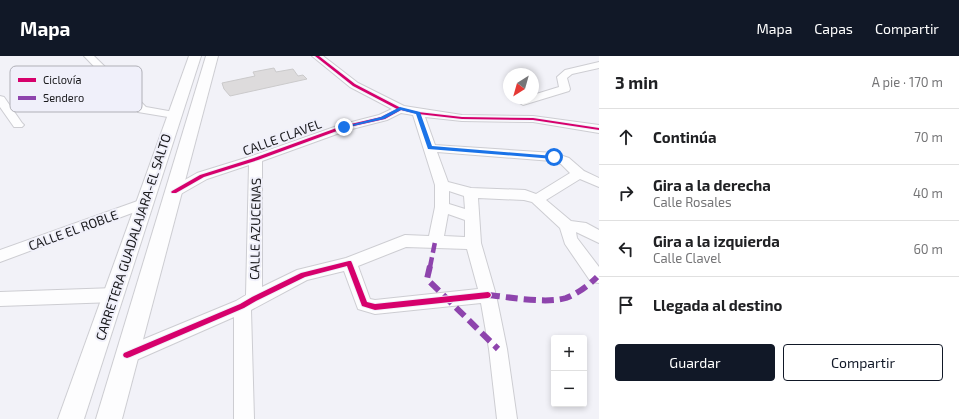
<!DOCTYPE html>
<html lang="es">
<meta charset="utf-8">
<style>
body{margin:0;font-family:"Exo 2",sans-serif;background:#f6f6f6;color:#202124}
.controls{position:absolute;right:12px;bottom:12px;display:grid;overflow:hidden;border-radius:4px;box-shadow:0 2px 6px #0003}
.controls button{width:36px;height:36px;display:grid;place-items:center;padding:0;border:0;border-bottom:1px solid #e0e0e0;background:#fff;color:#202124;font:20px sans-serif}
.compass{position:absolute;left:503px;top:12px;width:36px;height:36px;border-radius:50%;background:#fff;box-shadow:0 2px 6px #0003;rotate:217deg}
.stop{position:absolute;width:12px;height:12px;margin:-9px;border:3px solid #1a73e8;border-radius:50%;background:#fff}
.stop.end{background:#1a73e8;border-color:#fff;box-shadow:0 1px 4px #0008}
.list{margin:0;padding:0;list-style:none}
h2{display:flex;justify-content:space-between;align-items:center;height:52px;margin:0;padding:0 16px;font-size:17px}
h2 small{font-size:13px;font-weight:400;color:#757577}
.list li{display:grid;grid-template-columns:26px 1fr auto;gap:12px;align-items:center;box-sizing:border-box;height:56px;padding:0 16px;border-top:1px solid #e0e0e0}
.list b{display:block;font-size:15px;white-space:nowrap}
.list p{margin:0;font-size:13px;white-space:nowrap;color:#757577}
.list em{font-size:13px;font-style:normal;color:#757577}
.actions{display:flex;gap:8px;padding:12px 16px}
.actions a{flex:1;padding:9px 0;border:1px solid #111827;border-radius:4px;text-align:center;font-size:14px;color:#111827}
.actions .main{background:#111827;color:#fff}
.icon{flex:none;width:22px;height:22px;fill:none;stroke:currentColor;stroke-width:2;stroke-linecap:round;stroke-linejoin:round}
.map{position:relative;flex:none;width:599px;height:363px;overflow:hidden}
header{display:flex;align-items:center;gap:24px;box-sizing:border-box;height:56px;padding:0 20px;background:#111827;color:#fff}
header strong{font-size:19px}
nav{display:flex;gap:22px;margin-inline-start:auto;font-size:14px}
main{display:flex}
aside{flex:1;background:#fff}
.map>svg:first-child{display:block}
.building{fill:#dddbdc;stroke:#cbcacb}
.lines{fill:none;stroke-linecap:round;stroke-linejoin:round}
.minor-casing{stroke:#cdcdd2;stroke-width:2}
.major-casing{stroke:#cdcdd2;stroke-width:2}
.minor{fill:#fdfdfe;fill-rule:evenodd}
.major{fill:#fdfdfe;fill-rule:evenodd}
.quiet-far1{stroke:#8e44ad;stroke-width:4.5;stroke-dasharray:10 4.5;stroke-linecap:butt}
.quiet{stroke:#8e44ad;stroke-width:6;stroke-dasharray:12 6;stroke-linecap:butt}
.cycleway-casing{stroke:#f0f0fa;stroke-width:2}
.cycleway{fill:#d6006c;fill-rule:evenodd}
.route{fill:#1a73e8}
.labels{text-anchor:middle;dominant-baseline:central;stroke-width:4;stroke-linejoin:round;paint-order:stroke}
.street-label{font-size:13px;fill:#19191c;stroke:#f0f0fa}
.key{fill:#f0f0fa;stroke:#b0b0b7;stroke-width:1}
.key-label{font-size:11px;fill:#19191c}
</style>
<header>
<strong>Mapa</strong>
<nav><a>Mapa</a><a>Capas</a><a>Compartir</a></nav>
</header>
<main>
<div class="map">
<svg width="599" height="363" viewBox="0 0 599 363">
<rect width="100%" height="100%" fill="#f2f2f8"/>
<path class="building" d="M274 12 276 16 293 13 298 20 303 19 307 23 230 40 224 33 222 27 255 20 253 16Z"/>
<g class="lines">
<g class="minor-casing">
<g id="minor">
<path d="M84 0H94L146 51 174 56 178 57 180 59 178 61 174 62 138 56Z"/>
<path d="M312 0H323L358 27 404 50 462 59 533 60 599 69V77L533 66 462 65 425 61 435 89 554 97 569 102 584 115 599 122V131L580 123 546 144 571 165 586 167 599 174V187L576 176 577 182 599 211V227L591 226 565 188 560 172 532 146 524 144 478 142 481 187 496 239 507 293 517 363H497L489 293 481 247 375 258 358 253 344 215 307 224 251 254 254 363H234V261L134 305 127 308 120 305 118 299 120 293 236 245 246 239 249 109 207 123 179 139 174 141 169 139 167 136 169 133 197 117 252 100 340 69 379 59 392 53 350 31ZM401 57 413 59 435 129V151L429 180 405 179 346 202 297 214 262 231V105L348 74 387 64ZM437 96 552 105 561 108 570 117 536 138 525 134 471 132 448 126ZM449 135 464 140 465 153 449 148ZM448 158 465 164V181L444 180ZM406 191 467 193 478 233 375 244 370 243 358 210Z"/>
<path d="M599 6V12L572 18 567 22 570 33 569 35 523 49 518 46 519 44 533 42V39L559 31 557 21 565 14Z"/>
<path d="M0 40 4 41 22 67 24 69 22 71H14L0 51Z"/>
<path d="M146 142 151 144 153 147 151 150 0 206V194Z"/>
<path d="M115 232 121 234 123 239 121 244 115 246 0 250V236Z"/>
</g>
</g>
<g class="major-casing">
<g id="major">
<path d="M189 0H201L84 363H58Z"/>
<path d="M206 0H218L122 363H96Z"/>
</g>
</g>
<use href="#minor" class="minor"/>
<use href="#major" class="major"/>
<path class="quiet-far1" d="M430 211 435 186"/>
<g class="quiet">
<path d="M430 210 427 223 498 293"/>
<path d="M488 239C509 241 546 248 566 242 577 238 589 229 597 221"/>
</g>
<g class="cycleway-casing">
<g id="cycleway">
<path d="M315 0H319L355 28 401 52 418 56 462 61 533 62 599 72V74L533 64 462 63 418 58 401 54 385 63 345 72 258 104 204 121 176 137H172L171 136 172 135 200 119 254 102 342 70 381 61 397 53 353 30Z"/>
<path d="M349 205H351L352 207 367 246 375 248 488 236 490 237 491 239 490 241 488 242 375 254 362 250 347 210 305 221 256 245 244 252 130 301 127 302 124 301 123 299 124 297 240 248 252 241 301 217Z"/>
</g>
</g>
<use href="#cycleway" class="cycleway"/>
</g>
<path class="route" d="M400 51 420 56 432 90 554 100 557 101 554 103 428 93 416 58 401 54 384 63 344 72 342 71 381 61Z"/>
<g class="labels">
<g class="street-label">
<text transform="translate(282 81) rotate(-20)">CALLE CLAVEL</text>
<text transform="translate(255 173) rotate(-89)">CALLE AZUCENAS</text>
<text transform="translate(73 174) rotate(-20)">CALLE EL ROBLE</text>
<text transform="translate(133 181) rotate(-72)">CARRETERA GUADALAJARA-EL SALTO</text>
</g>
</g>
<rect x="10" y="10" width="132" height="46" rx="6" class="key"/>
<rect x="18" y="22" width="18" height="4" fill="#d6006c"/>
<rect x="18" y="40" width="18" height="4" fill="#8e44ad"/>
<g class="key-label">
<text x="43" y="28">Ciclovía</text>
<text x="43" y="46">Sendero</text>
</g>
</svg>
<div class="controls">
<button>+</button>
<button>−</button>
</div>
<svg class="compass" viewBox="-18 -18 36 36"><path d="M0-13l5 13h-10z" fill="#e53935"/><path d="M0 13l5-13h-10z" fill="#757577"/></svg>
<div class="stop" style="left:554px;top:101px"></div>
<div class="stop end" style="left:344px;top:71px"></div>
</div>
<aside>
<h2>3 min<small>A pie · 170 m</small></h2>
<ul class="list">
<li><svg class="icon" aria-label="ahead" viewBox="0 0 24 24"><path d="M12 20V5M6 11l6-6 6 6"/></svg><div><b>Continúa</b></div><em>70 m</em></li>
<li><svg class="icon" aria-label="right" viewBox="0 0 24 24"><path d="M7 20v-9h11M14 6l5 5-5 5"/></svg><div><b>Gira a la derecha</b><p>Calle Rosales</p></div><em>40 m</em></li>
<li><svg class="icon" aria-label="left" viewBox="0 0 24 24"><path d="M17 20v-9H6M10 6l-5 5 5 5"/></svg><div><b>Gira a la izquierda</b><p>Calle Clavel</p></div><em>60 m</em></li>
<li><svg class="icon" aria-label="arrive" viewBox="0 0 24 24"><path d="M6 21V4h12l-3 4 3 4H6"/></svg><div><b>Llegada al destino</b></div></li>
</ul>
<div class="actions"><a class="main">Guardar</a><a>Compartir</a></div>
</aside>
</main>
